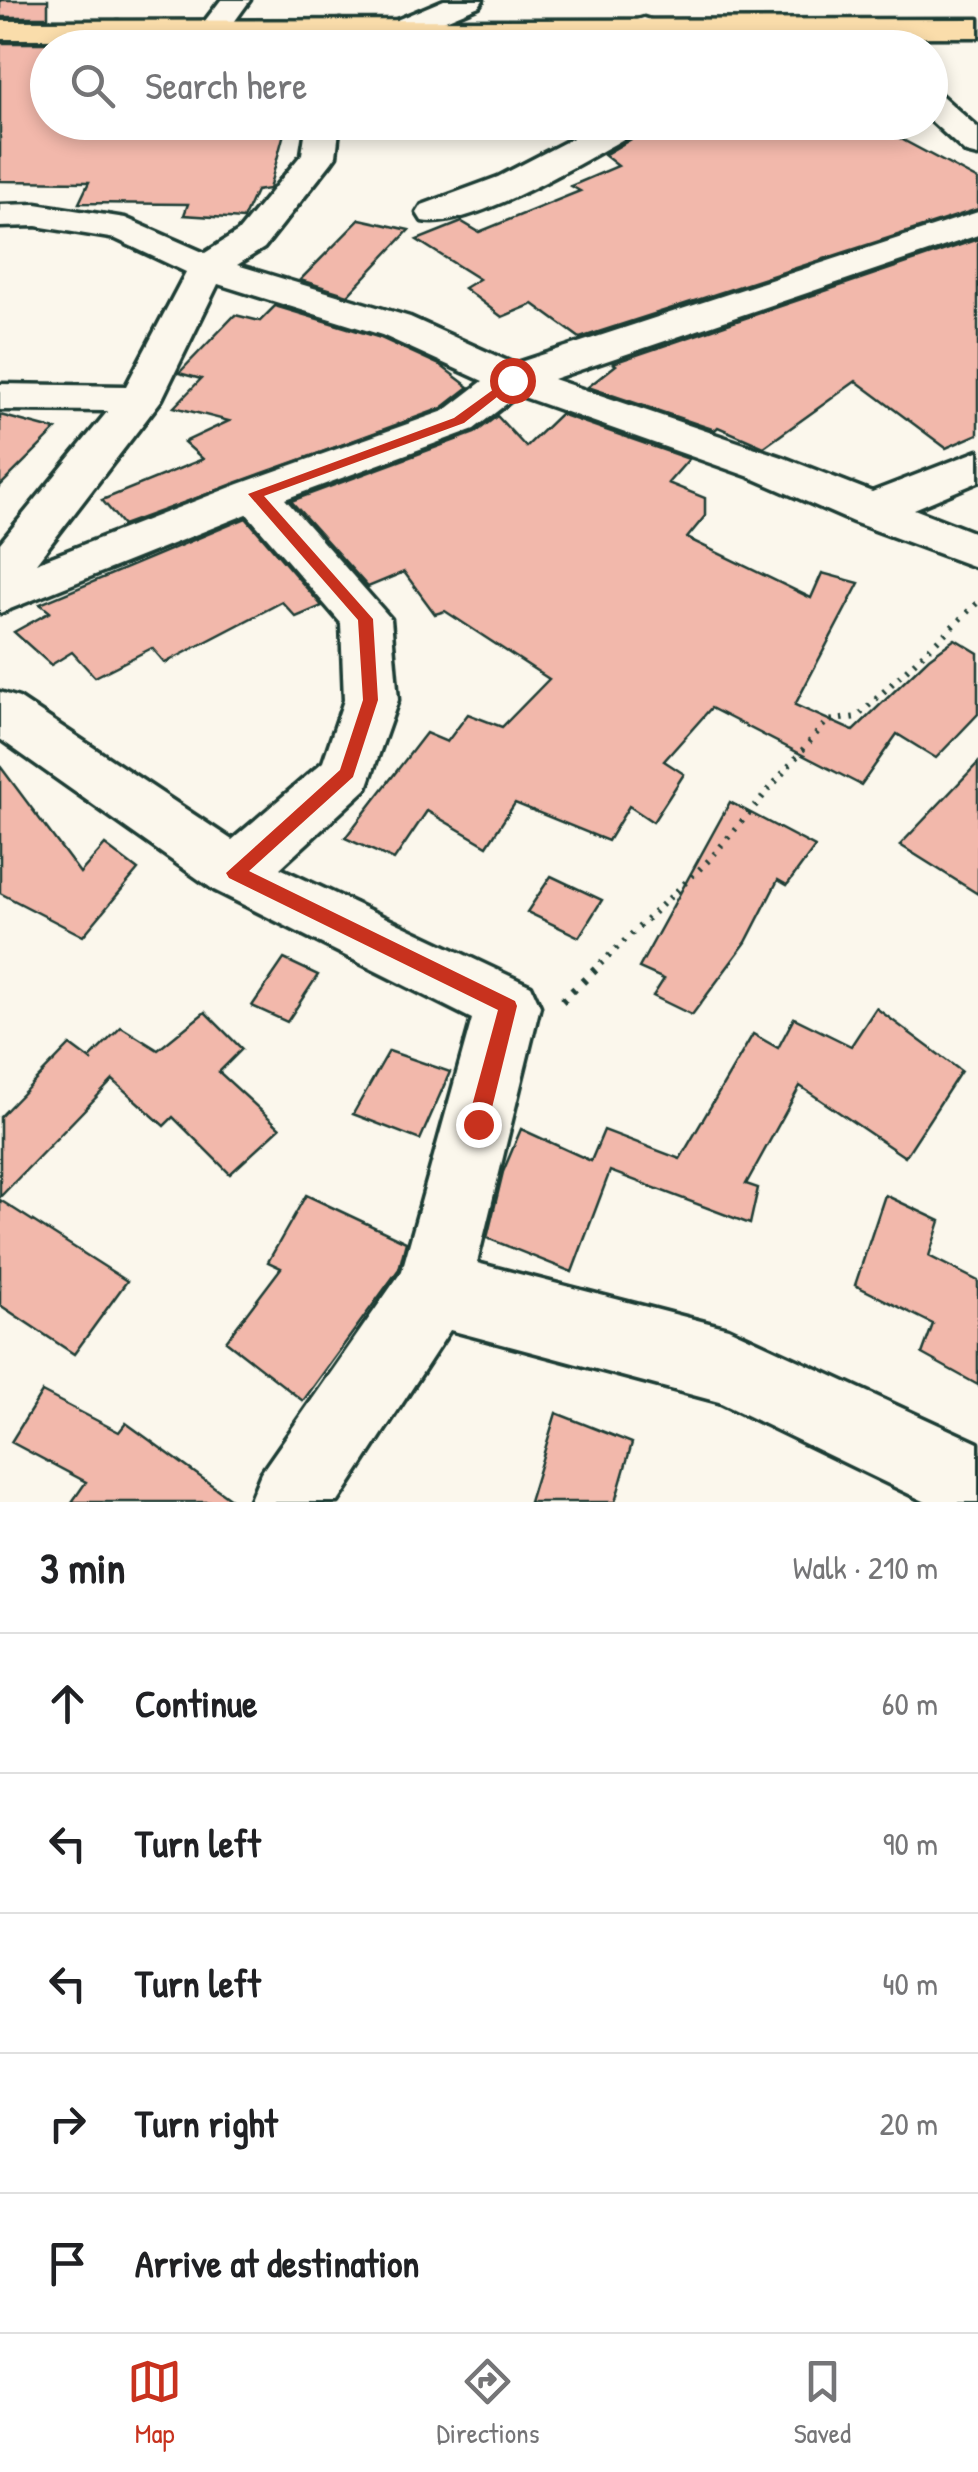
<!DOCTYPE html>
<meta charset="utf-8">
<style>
body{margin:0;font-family:"Patrick Hand",sans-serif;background:#f6f6f6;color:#202124}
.stop{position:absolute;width:30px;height:30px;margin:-22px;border:8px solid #c8321e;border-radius:50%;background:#fff}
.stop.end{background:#c8321e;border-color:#fff;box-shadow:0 2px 10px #0008}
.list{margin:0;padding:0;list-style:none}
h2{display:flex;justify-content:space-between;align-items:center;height:130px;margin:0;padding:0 40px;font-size:42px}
h2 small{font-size:32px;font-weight:400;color:#757577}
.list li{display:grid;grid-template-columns:65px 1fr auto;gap:30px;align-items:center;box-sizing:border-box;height:140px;padding:0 40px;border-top:2px solid #e0e0e0}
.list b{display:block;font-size:38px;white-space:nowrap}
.list em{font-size:32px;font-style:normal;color:#757577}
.icon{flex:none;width:55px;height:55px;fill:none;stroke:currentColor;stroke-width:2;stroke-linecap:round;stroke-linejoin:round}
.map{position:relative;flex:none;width:978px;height:1502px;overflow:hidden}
.search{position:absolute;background:#fff;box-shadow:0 5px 15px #0003;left:30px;right:30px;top:30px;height:110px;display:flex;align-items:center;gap:25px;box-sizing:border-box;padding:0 35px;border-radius:55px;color:#757577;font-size:38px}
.sheet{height:830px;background:#fff}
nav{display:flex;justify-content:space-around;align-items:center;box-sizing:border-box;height:140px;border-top:2px solid #e0e0e0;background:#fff;font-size:28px;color:#757577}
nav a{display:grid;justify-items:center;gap:5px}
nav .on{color:#c8321e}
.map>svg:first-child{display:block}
.building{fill:#f2b8ab;stroke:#1f3d34;stroke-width:2.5}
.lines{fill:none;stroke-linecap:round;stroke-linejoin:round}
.minor-casing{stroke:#1f3d34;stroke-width:7}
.major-casing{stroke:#1f3d34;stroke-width:7}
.path-far1{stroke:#1f3d34;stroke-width:6;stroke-dasharray:2.5 8;stroke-linecap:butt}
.path{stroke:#1f3d34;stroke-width:8;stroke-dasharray:4 10;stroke-linecap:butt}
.minor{fill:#fbf7ec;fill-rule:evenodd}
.major{fill:#faddab;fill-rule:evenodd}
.route{fill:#c8321e}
</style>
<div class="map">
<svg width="978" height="1502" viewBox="0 0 978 1502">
<rect width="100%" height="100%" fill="#fbf7ec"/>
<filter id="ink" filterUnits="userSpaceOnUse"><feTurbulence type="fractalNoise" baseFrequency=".01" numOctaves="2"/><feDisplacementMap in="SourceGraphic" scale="20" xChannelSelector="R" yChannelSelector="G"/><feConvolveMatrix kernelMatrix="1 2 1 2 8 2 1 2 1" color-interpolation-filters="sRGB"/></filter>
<g filter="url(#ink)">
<g class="building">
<rect x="0" y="0" width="48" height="17"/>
<path d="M0 43H48V122H287L269 189 256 191 243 219 184 215 188 204 79 203 89 182 0 181Z"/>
<path d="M648 122H869L978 180V209L580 338 533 304 502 317 464 288 479 279 417 240 462 222 479 232 580 191 571 186 618 166 604 155 643 132Z"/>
<path d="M360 219 409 230 348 295 300 280Z"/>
<path d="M978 239V434L946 448 856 381 764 447 718 427 715 430 588 387 616 365 613 363Z"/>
<path d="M275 306 381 338 440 365 469 387 442 408 123 525 102 500 203 459 184 442 229 421 174 407 201 379 179 373 235 315 260 321Z"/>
<path d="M560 414 689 459 668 483 705 498V516L687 538 811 598 822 573 859 583 795 705 853 731 929 658 955 639 978 653V714L936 758 897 734 861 785 711 708 664 761 684 774 653 822 629 806 608 841 515 803 487 846 427 811 394 860 345 838 426 733 447 742 468 714 502 727 549 679 445 611 435 614 404 572 368 587 291 501 475 433 497 416 526 447Z"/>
<path d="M0 415 56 430 0 486Z"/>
<path d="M246 518 322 606 296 617 282 602 165 663 152 648 95 677 72 652 51 665 14 632 50 612 40 604Z"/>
<path d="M978 763V894L900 845Z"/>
<path d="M0 766 80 873 105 845 138 870 83 936 0 893Z"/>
<path d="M730 802 815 847 787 885 778 880 746 942 692 1015 653 996 664 979 639 968Z"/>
<path d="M551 876 602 900 579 937 527 912Z"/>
<path d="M284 959 318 975 287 1022 252 1006Z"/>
<path d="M876 1008 961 1071 905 1157 800 1086 746 1184 758 1188 750 1224 610 1171 572 1272 487 1238 503 1172 521 1129 591 1161 604 1130 680 1159 753 1034 778 1048 794 1018 851 1046Z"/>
<path d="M205 1012 242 1049 219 1072 280 1128 230 1174 173 1117 164 1126 113 1080 0 1197V1117L70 1045 93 1062 89 1059 121 1027 158 1050Z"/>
<path d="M389 1051 450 1072 420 1140 353 1114Z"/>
<path d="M306 1195 406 1242 399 1269 303 1401 226 1341 281 1268 268 1262Z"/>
<path d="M885 1195 940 1221 929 1256 978 1281V1385L922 1354 933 1324 855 1285Z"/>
<path d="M0 1200 127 1281 74 1354 0 1305Z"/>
<path d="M42 1392 119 1432 126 1423 235 1502H72L86 1482 11 1442Z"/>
<path d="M556 1413 632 1443 615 1502H529Z"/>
</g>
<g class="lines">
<g class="minor-casing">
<g id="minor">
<path d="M221 0H250L224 36H202L198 30Z"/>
<path d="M444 0H483L479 6 412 34H392L387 28 392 22Z"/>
<path d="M644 18 654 21 663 48H633L629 27 634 21Z"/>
<path d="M340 20 351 23 355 29 352 48H322L329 23Z"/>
<path d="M118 21 129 24 133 30 119 48H87L107 24Z"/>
<path d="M866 21 877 24 896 48H865L851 30 855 24Z"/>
<path d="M930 92 941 95 978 128V156L966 153 930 120Z"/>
<path d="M307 122H340L336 156 331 163 264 248 237 265 410 317 514 364 978 212V235L553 379 782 457 872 492 978 451V482L914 509 978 534V568L853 522 750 477 518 395 474 429 285 499 391 619 398 700 367 788 280 868 531 986 540 1006 477 1263 728 1328 978 1443V1502H926L719 1402 450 1330 338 1502H249L261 1473 402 1271 472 1019 214 890 0 739V692L19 698 232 840 323 762 344 700 341 623 247 514 0 613V543L108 411 0 410V384L126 386 186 272 116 239 36 226 0 227V205L36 204 125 218 205 253 238 232 302 154ZM218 284 382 335 483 381 444 411 239 484 36 563 162 399Z"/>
<path d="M604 122H645L641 129C596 154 469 232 422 221L417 213 422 205 498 177Z"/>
</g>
</g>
<g class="major-casing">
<path id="major" d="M978 19V37L0 39V21Z"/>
</g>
<path class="path-far1" d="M593 971 710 859 827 721 857 717 978 602"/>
<path class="path" d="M562 1001 596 969"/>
<use href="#minor" class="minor"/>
<use href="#major" class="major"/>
</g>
</g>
<path class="route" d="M512 376 516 382 464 423 264 496 373 619 378 700 353 777 249 871 515 1001 517 1006 488 1124 478 1134 467 1124 498 1010 229 878 226 873 340 770 363 700 358 620 248 494 454 418Z"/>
</svg>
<div class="stop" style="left:512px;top:380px"></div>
<div class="stop end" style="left:478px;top:1124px"></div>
<div class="search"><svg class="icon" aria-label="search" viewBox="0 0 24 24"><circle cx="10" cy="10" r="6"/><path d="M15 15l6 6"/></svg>Search here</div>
</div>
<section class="sheet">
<h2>3 min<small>Walk · 210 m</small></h2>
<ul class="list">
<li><svg class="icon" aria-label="ahead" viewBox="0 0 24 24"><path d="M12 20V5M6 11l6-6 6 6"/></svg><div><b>Continue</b></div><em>60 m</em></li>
<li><svg class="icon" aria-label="left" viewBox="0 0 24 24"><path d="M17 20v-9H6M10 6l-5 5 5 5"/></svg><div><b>Turn left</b></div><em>90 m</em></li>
<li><svg class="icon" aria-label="left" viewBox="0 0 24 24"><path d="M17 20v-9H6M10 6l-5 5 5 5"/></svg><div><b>Turn left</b></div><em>40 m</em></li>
<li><svg class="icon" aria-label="right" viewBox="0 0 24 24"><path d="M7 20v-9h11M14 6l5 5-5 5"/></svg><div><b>Turn right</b></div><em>20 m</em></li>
<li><svg class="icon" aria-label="arrive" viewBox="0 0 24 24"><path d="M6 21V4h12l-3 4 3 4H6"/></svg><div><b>Arrive at destination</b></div></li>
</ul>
</section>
<nav>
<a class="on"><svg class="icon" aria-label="map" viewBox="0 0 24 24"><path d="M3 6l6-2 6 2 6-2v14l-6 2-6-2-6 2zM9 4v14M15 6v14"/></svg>Map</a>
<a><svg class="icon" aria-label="directions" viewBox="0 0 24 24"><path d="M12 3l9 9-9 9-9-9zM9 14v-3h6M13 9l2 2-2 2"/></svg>Directions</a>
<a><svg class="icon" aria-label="saved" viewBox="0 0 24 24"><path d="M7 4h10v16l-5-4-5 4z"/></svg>Saved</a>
</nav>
